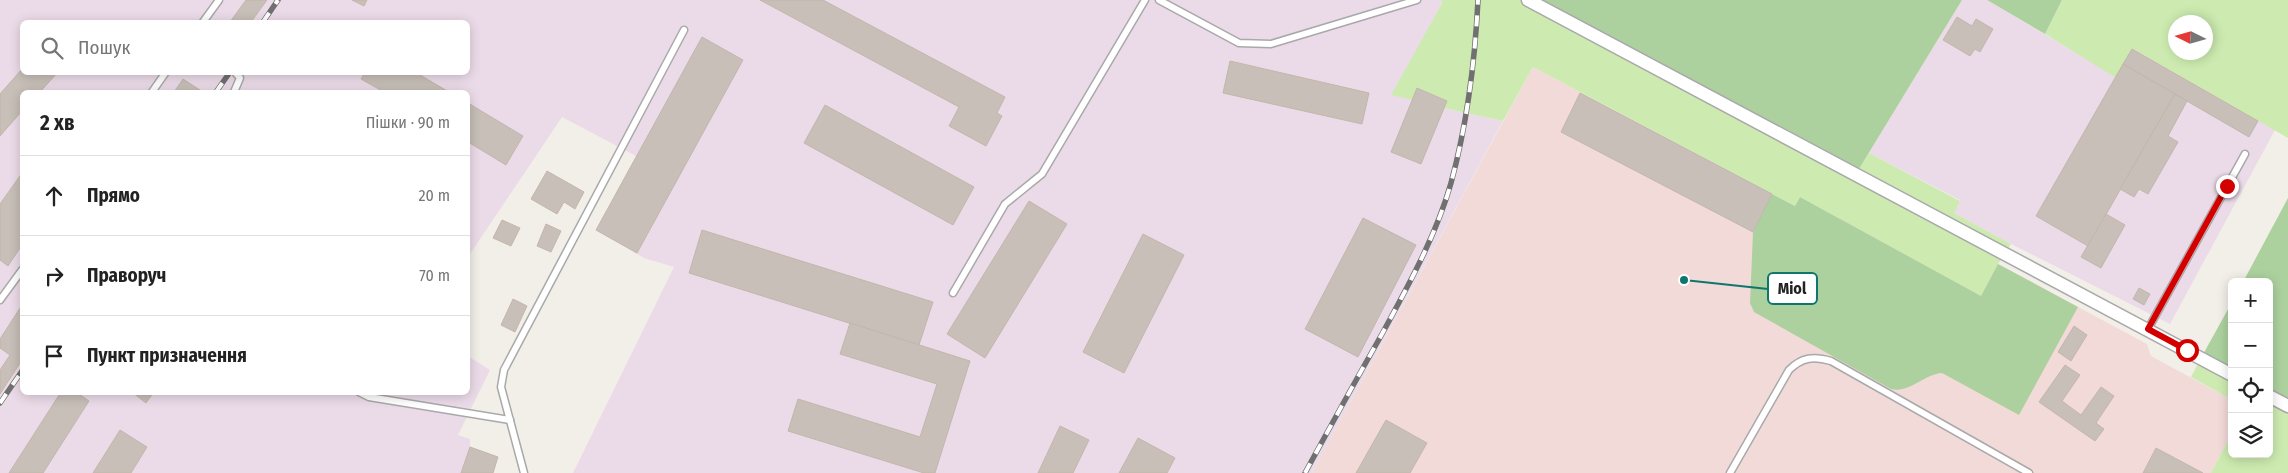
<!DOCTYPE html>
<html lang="uk">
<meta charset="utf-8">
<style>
body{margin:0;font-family:"Fira Sans Condensed",sans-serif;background:#f6f6f6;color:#222}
.controls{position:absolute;right:15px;bottom:15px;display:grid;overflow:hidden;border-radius:8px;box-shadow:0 2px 12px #0003}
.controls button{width:45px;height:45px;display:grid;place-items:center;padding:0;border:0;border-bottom:1px solid #e0e0e0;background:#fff;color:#222;font:25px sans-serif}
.compass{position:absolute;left:2168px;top:15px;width:45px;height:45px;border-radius:50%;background:#fff;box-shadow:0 2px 12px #0003;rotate:275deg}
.stop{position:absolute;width:15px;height:15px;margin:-11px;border:4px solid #d40000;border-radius:50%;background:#fff}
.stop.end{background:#d40000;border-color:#fff;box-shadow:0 1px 5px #0008}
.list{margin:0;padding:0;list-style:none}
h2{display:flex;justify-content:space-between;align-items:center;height:65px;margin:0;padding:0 20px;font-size:21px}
h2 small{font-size:16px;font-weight:400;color:#767676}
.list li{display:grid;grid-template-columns:32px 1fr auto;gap:15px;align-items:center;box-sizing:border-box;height:80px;padding:0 20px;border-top:1px solid #e0e0e0}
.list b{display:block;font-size:19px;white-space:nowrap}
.list em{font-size:16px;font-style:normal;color:#767676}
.icon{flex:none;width:28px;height:28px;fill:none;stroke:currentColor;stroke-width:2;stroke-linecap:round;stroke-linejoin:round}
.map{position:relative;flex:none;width:2288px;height:473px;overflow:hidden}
.search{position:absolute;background:#fff;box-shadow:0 2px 12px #0003;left:20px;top:20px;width:450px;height:55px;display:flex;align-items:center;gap:12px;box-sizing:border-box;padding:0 18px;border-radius:8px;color:#767676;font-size:19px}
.panel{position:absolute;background:#fff;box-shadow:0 2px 12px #0003;left:20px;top:90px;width:450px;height:305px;border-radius:8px}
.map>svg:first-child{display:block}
.commercial{fill:#f2dad9}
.industrial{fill:#ebdbe8;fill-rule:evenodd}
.grass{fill:#cdebb0;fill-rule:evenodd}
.forest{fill:#add19e}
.building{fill:#c7bfb8;stroke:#c4b6ab}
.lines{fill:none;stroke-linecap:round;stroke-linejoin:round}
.lane-casing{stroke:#a9a9a9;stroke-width:9}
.street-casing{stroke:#a9a9a9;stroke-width:15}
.lane{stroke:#fff;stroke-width:6}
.street{stroke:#fff;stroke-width:12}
.rail-casing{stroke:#707070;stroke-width:5.5}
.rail{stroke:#fff;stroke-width:4;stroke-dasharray:11;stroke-linecap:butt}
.route{stroke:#d40000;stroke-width:6}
.leader{fill:none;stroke:#0f766e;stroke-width:2}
.callout-dot{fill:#0f766e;stroke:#fff;stroke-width:2}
.callout{fill:#fff;stroke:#0f766e;stroke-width:2}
.callout-label{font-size:16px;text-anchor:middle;font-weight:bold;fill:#222}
</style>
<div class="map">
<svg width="2288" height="473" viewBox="0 0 2288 473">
<rect width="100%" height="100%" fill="#f2efe9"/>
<path class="commercial" d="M1533 67 1795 206 1998 264 2147 344 2151 356 2232 400V433L2211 473H1312Z"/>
<g class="industrial">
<path d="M0 0H1442L1417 88 1447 101 1444 108 1503 121 1312 473H573L674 267 644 258 596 230 636 156 562 117 468 257V92H22V392H468V356L490 370 458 435 470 439V447L461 473H0ZM22 22H468V72H22Z"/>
<path d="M1962 0H1987L2116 77 2132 49 2275 130 2170 324 2011 244 1954 213 1960 200 1869 153Z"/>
</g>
<g class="grass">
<path d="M1442 0H1528L1856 174 1869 153 1960 201 1954 213 2011 244 1998 264 1981 296 1800 197 1795 206 1533 67 1503 121 1444 108 1447 101 1418 88 1413 100 1391 95 1441 5Z"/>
<path d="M2062 0H2288V138L2133 49 2116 78 2045 34ZM2176 22H2206V52H2176Z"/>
<path d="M2201 358 2232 375V400L2191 377Z"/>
<path d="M2269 396 2288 406V473H2211L2232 433V454H2269Z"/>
</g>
<g class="forest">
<path d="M1528 0H1962L1856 174Z"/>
<path d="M1987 0H2062L2045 34Z"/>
<path d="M1772 194 1795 206 1800 197 1981 296 1998 264 2078 307 2019 415 1942 373C1924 374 1909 394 1891 389L1754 312 1750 303 1753 232Z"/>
<path d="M2288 198V406L2269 396V282H2243Z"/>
<path d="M2232 302V375L2201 358Z"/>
</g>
<g class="building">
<path d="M246 0H267L251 22H230Z"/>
<path d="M352 0H367L364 6Z"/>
<path d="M760 0H823L1005 97 997 113 1002 116 986 146 949 126 959 107Z"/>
<path d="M1957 17 1972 26 1976 19 1993 29 1980 52 1975 49 1970 56 1943 40Z"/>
<path d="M702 37 743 60 637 253 596 230Z"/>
<path d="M2132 49 2258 121 2249 137 2123 64Z"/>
<path d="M1230 61 1369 93 1362 124 1223 93Z"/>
<path d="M2123 64 2175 94 2088 246 2036 216Z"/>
<path d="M22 69V72H58L40 92H22V111L0 136V94Z"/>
<path d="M365 72H415L449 92H384L361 79Z"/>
<path d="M183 79 203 92H174Z"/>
<path d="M1417 88 1447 101 1421 164 1391 152Z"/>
<path d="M1580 93 1772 194 1753 232 1561 132Z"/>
<path d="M2175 94 2187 101 2168 136 2178 142 2148 194 2139 189 2134 197 2120 189Z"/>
<path d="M468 103 523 136 506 165 468 142Z"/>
<path d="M825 105 974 187 953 225 804 143Z"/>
<path d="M547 171 584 192 575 209 564 202 557 214 531 199Z"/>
<path d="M22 173V245L8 266 0 260V204Z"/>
<path d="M1029 201 1067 224 985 358 947 334Z"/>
<path d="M2106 214 2125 225 2101 268 2081 257Z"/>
<path d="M1363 218 1416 245 1358 357 1305 329Z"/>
<path d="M502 220 520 228 511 246 493 238Z"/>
<path d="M546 224 561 231 551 252 537 246Z"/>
<path d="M702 230 933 302 919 345 689 273Z"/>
<path d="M1143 234 1184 255 1124 373 1083 352Z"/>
<path d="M2139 288 2150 294 2144 305 2133 299Z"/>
<path d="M513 299 527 306 515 332 501 325Z"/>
<path d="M22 305V360L0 394V370L10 355 0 348V339Z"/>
<path d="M850 323 970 361 935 473H924L788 431 798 399 920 437 937 384 840 354Z"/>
<path d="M2074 326 2087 335 2071 361 2058 352Z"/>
<path d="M2065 365 2080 375 2062 401 2081 415 2101 387 2114 396 2096 423 2104 429 2095 441 2039 402Z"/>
<path d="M61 392H76L89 401 43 473H9Z"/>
<path d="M132 392H154L146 403Z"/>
<path d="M1386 420 1427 443 1410 473H1356Z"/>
<path d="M1060 426 1089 440 1073 473H1038Z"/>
<path d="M120 430 147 447 131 473H93Z"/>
<path d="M1138 438 1175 458 1167 473H1119Z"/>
<path d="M470 447 498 457 493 473H461Z"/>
<path d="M2156 448 2203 473H2143Z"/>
</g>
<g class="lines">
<g class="lane-casing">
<g id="lane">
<path d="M1159 0 1239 43 1271 44 1417 0"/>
<path d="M203 22 219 0"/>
<path d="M152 92 166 72"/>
<path d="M234 92 240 78 235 72"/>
<path d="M953 293 1005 204 1042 174 1145 0"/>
<path d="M0 300 22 270"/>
<path d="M2148 329 2245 154"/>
<path d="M359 392 369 397 510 420"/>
<path d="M524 473 501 387 504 370 684 30"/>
<path d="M1730 473 1789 370C1802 357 1814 356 1831 361L2029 473"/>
</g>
</g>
<g class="street-casing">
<g id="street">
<path d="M1528 0 2232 375"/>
<path d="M2269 396 2288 406"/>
</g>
</g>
<use href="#lane" class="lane"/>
<use href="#street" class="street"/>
<g class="rail-casing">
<g id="rail">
<path d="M263 22 278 0"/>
<path d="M216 92 230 72"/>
<path d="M0 403 22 371"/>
<path d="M1305 473C1330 427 1356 380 1382 334 1408 286 1436 236 1451 183 1467 124 1475 61 1478 0"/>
</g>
</g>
<use href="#rail" class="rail"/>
</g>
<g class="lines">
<path class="route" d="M2187 350 2148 329 2227 186"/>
</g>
<path class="leader" d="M1684 280L1768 289"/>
<circle class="callout-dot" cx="1684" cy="280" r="5"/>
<rect class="callout" x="1768" y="273" width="49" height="31" rx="5"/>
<g class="callout-label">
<text x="1792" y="294">Miol</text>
</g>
</svg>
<div class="controls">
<button>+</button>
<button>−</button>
<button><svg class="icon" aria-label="locate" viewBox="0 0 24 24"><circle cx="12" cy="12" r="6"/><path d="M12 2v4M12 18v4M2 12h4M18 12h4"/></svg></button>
<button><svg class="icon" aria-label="layers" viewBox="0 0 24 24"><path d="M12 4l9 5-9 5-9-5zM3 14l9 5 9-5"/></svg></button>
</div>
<svg class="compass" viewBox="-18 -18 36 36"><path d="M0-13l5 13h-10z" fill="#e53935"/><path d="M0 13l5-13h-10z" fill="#767676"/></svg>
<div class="stop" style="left:2187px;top:350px"></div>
<div class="stop end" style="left:2227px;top:186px"></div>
<div class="search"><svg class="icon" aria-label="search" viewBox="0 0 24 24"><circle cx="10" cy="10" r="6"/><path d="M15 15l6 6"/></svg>Пошук</div>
<section class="panel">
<h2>2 хв<small>Пішки · 90 m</small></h2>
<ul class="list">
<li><svg class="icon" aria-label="ahead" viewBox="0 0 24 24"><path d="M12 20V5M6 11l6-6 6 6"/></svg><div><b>Прямо</b></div><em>20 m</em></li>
<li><svg class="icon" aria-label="right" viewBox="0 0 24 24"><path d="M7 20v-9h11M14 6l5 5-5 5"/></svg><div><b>Праворуч</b></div><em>70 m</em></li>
<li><svg class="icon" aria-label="arrive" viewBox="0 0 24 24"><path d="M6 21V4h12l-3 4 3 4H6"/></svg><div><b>Пункт призначення</b></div></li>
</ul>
</section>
</div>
